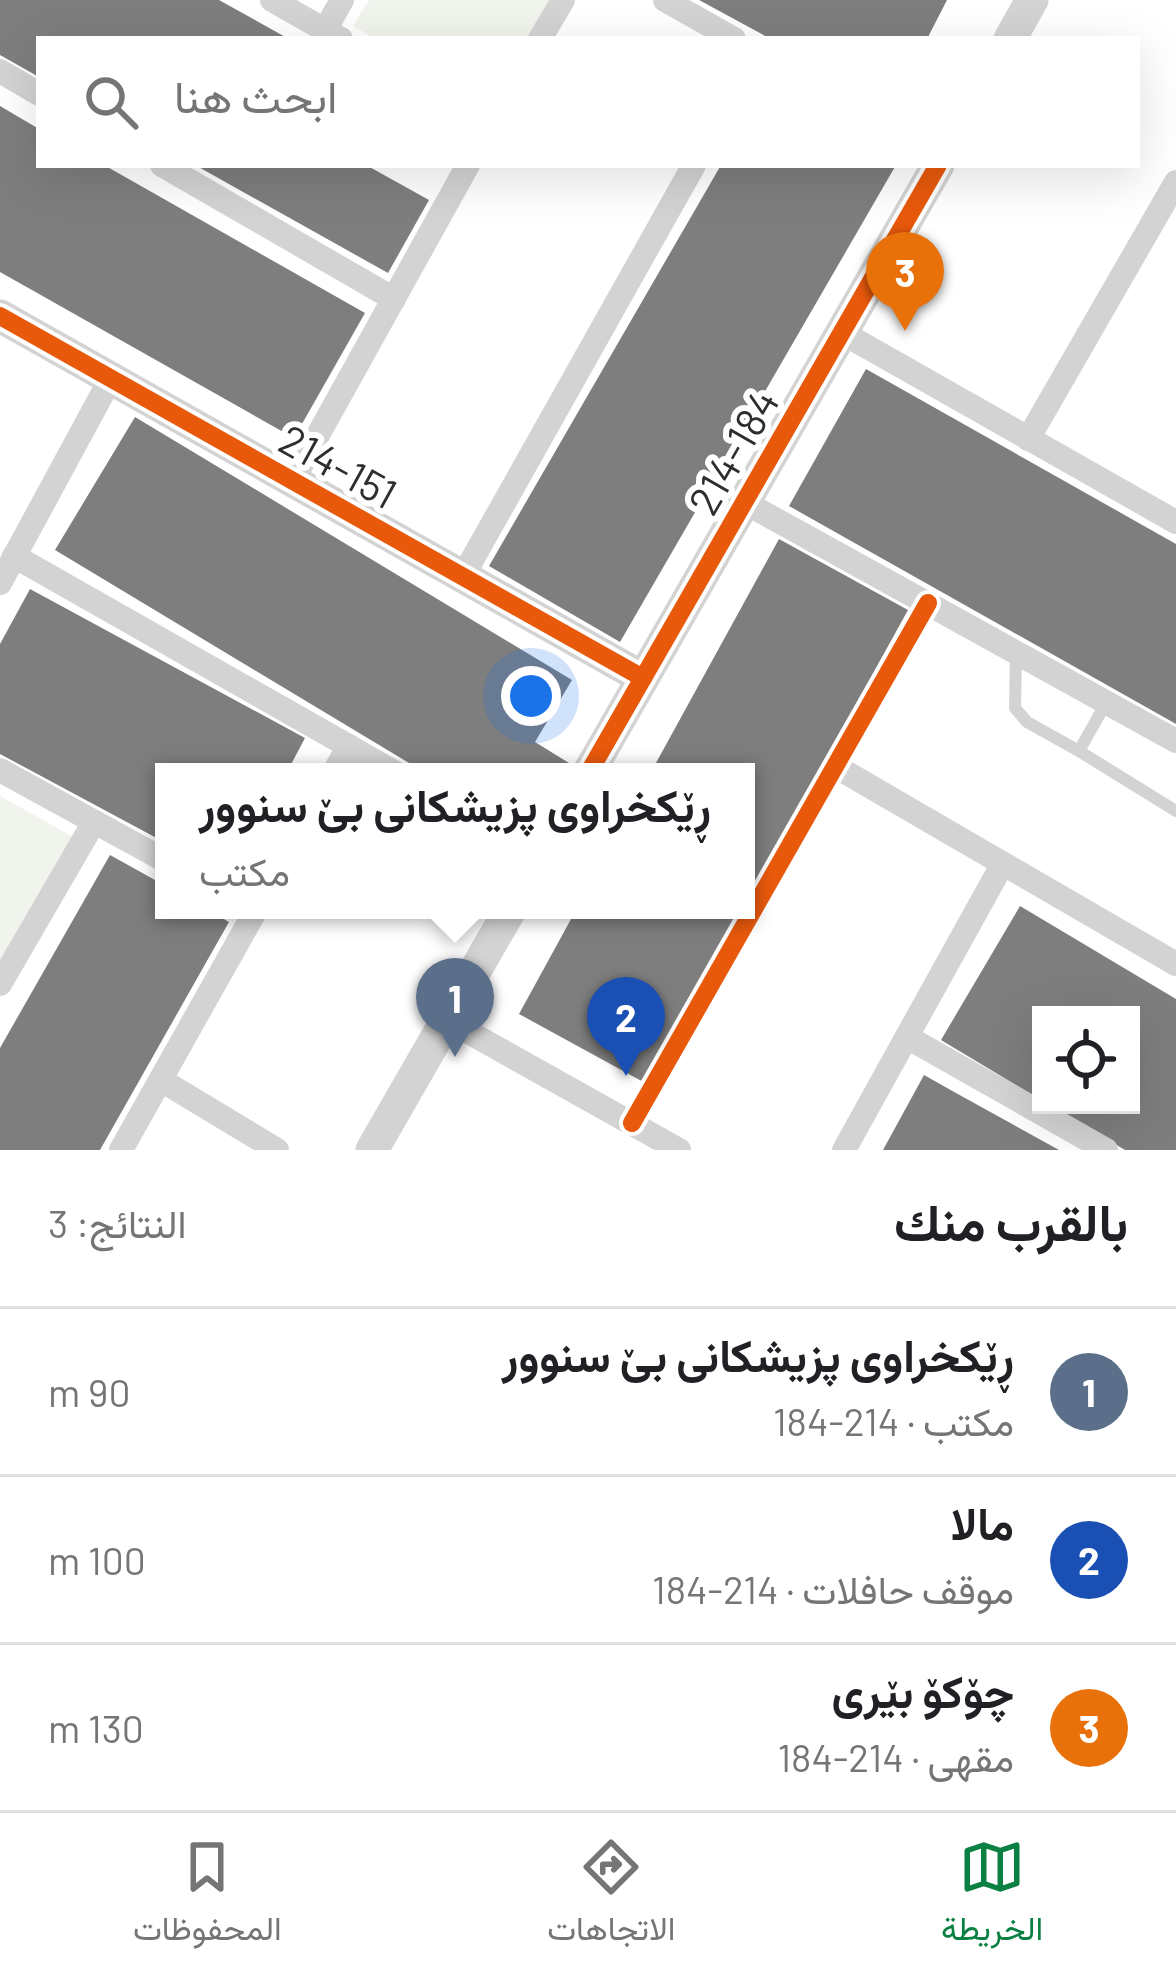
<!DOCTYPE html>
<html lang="ar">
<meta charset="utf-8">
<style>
body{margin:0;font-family:Barlow,Vazirmatn,sans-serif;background:#f2f2f2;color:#202124;direction:rtl}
.controls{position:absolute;right:36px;bottom:36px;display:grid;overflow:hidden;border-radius:0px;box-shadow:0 12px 48px #0002}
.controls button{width:108px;height:108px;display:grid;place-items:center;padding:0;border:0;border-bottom:3px solid #e0e0e0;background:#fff;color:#202124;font:60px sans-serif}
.you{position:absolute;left:531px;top:696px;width:42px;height:42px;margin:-30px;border:9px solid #fff;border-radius:50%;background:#1a73e8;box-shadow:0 0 0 18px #1a73e833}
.badge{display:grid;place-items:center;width:78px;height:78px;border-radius:50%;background:#0b8043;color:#fff;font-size:39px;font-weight:700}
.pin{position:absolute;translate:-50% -99px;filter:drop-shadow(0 3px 6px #0008)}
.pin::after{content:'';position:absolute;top:63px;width:42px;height:36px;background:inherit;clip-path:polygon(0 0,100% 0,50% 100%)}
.popup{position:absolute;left:155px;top:763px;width:600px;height:156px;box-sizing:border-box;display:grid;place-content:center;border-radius:0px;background:#fff;filter:drop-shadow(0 3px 9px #0005);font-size:39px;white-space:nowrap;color:#757577}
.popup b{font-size:45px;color:#202124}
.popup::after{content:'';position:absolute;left:50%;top:100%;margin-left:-24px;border:24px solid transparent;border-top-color:#fff}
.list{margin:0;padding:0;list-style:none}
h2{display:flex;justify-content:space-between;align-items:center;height:156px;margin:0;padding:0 48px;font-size:51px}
h2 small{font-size:39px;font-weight:400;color:#757577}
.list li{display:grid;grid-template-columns:78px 1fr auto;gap:36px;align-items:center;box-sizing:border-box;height:168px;padding:0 48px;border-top:3px solid #e0e0e0}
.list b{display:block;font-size:45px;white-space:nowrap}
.list p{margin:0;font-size:39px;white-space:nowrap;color:#757577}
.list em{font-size:39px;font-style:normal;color:#757577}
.icon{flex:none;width:66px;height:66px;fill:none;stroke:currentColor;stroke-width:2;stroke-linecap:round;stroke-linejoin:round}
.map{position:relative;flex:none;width:1176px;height:1150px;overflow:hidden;direction:ltr}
.search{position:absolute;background:#fff;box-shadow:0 12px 48px #0002;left:36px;right:36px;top:36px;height:132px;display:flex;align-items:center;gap:30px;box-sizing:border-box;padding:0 42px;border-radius:0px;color:#757577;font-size:45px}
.sheet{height:660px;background:#fff}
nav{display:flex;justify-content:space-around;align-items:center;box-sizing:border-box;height:168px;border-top:3px solid #e0e0e0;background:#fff;font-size:33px;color:#757577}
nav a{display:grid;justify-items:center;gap:6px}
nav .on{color:#0b8043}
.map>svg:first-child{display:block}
.green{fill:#f0f4ec}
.building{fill:#7e7e7e}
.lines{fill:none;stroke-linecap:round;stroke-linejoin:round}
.service{stroke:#d3d3d3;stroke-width:12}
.minor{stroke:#d3d3d3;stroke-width:24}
.tertiary{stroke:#d3d3d3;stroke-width:33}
.cycleway-casing{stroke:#fff;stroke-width:26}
.cycleway{stroke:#e8590c;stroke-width:18}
.labels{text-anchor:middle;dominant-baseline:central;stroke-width:12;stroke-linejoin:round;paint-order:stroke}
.street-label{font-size:42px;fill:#2e2e2e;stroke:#fff}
</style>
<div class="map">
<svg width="1176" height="1150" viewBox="0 0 1176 1150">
<rect width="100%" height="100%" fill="#fff"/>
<g class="green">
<path d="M369 0H552L529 39H375L353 26Z"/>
<path d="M0 796 75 838 0 969Z"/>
</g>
<g class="building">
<path d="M0 0H219L289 39H39V77L0 55Z"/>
<path d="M699 0H947L927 39H771Z"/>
<path d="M0 106 39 129V165H104L365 313 294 438 0 272Z"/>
<path d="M195 165H366L429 200 388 273Z"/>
<path d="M721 165H896L620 642 489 566Z"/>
<path d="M866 369 1176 544V724L789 506Z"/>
<path d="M135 417 572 680 535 742 569 763 563 772H424L55 550Z"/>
<path d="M779 539 908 610 746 904V772H651Z"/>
<path d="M30 589 305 738 287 772H164V842L0 754V644Z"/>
<path d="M110 855 164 885V910H208L229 922 100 1150H0V1048Z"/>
<path d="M1020 906 1176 999V1150H1125L1050 1105H1131V1015H1041V1100L941 1040Z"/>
<path d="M576 910H743L647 1084 519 1014Z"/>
<path d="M924 1075 956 1093 1059 1150H883Z"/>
</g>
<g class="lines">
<g class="service">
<path d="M1016 652 1015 708 1027 722 1079 751"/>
<path d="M1106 703 1079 751 1176 811"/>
</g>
<g class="minor">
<path d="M272 0 341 39"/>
<path d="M665 0 734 39"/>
<path d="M325 30 342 0"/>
<path d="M540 39 563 0"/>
<path d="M0 71 39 94"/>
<path d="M162 165 394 299"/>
<path d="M841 332 1176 522"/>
<path d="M1028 439 1176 182"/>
<path d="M293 480 468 165"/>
<path d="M744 502 1176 741"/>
<path d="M14 556 394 772"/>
<path d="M463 576 694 165"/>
<path d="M0 583 111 378"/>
<path d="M835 766 1176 964"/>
<path d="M0 770 164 860"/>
<path d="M334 772 349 746"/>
<path d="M0 984 94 822"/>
<path d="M447 1020 679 1150"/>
<path d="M907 1037 1106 1150"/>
<path d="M161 1080 277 1150"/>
<path d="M632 1123 928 603"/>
<path d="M121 1150 256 910"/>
<path d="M844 1150 1002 865"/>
</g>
<g class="tertiary">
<path d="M1010 39 1032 0"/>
<path d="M0 316 643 678"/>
<path d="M589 772 938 165"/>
<path d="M372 1150 510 910"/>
</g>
<g class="cycleway-casing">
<g id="cycleway">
<path d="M0 316 643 678"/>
<path d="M589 772 938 165"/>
<path d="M632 1123 928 603"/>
</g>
</g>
<use href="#cycleway" class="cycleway"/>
</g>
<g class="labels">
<g class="street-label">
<text transform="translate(732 451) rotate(-60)">214-184</text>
<text transform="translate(339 465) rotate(29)">214-151</text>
</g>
</g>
</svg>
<div class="controls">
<button><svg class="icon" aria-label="locate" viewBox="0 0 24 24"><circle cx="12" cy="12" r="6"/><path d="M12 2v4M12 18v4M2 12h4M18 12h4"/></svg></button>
</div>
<div class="you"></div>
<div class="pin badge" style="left:455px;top:1057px;background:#5c6f8a">1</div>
<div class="popup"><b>ڕێکخراوی پزیشکانی بێ سنوور</b>مكتب</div>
<div class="pin badge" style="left:626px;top:1076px;background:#1a4fb4">2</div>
<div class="pin badge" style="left:905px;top:331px;background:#e8710a">3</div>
<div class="search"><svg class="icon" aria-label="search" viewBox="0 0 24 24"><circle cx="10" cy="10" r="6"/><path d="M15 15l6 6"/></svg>ابحث هنا</div>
</div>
<section class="sheet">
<h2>بالقرب منك<small>النتائج: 3</small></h2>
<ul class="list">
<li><span class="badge" style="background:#5c6f8a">1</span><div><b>ڕێکخراوی پزیشکانی بێ سنوور</b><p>مكتب · 214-184</p></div><em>90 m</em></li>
<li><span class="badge" style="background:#1a4fb4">2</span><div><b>مالا</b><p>موقف حافلات · 214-184</p></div><em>100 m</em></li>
<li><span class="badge" style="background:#e8710a">3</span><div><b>چۆکۆ بێری</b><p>مقهى · 214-184</p></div><em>130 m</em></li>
</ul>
</section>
<nav>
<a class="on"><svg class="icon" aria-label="map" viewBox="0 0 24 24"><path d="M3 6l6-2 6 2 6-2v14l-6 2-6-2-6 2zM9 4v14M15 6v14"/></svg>الخريطة</a>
<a><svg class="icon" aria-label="directions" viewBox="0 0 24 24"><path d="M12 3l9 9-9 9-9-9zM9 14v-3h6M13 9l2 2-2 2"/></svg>الاتجاهات</a>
<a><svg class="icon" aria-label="saved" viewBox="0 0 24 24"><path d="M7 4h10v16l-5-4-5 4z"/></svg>المحفوظات</a>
</nav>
